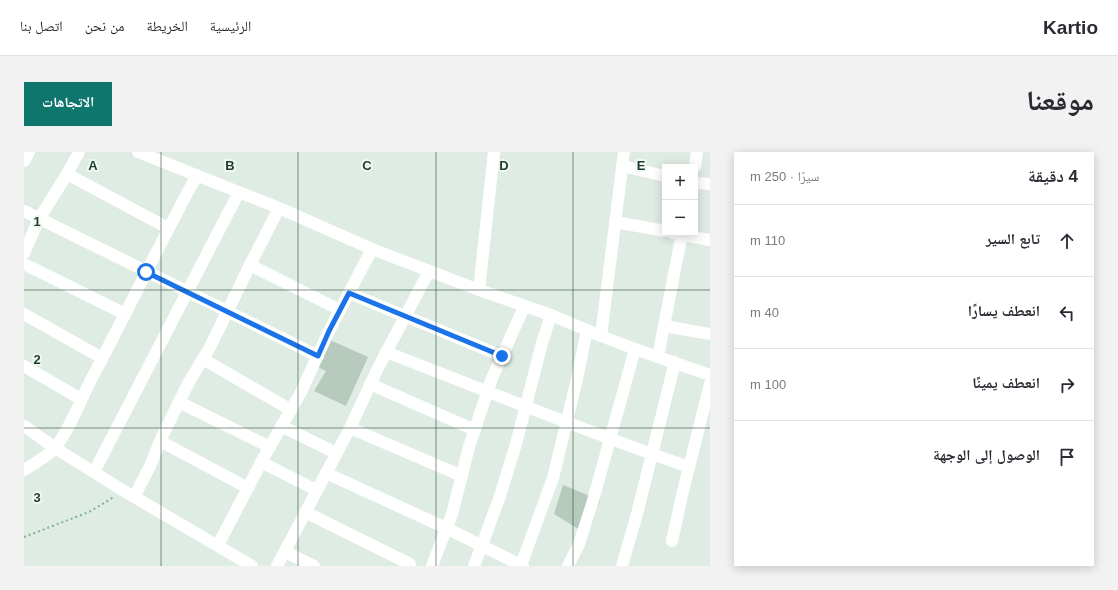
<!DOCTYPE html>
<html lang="ar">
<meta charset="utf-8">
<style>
body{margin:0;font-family:Arial,"Noto Naskh Arabic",sans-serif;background:#f2f2f3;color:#2b2b33;direction:rtl}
.controls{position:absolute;right:12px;top:12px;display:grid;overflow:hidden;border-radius:0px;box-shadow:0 2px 10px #0003}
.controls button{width:36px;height:36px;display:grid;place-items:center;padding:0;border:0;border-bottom:1px solid #e1e1e2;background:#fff;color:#2b2b33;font:20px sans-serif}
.stop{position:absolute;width:12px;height:12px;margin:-9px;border:3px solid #1a73e8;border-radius:50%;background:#fff}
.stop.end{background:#1a73e8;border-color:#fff;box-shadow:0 1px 4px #0008}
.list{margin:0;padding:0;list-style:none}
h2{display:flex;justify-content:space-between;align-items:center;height:52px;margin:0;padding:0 16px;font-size:17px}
h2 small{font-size:13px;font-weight:400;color:#7c7c81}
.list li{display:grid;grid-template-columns:26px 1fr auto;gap:12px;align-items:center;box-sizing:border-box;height:72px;padding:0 16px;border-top:1px solid #e1e1e2}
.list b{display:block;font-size:15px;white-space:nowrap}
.list em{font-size:13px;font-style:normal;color:#7c7c81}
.icon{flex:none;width:22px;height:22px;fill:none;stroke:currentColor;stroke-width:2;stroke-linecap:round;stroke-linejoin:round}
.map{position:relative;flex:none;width:686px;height:414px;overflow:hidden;direction:ltr;border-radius:0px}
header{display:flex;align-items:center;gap:24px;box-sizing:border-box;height:56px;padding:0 20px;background:#fff;border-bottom:1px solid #e1e1e2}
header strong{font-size:19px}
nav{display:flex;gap:22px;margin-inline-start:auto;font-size:14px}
.intro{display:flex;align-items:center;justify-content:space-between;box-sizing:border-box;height:96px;padding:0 24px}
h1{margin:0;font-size:28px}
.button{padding:10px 18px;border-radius:0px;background:#0f766e;color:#fff;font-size:14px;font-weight:700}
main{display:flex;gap:24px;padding:0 24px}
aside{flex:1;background:#fff;border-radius:0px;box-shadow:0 2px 10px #0003}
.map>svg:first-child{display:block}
.building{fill:#b7cabe}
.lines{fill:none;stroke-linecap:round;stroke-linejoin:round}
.path{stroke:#7db295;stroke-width:2;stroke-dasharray:2 3;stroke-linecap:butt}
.minor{stroke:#fff;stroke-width:12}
.route{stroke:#1a73e8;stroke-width:5}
.grid{fill:none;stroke:#1f3d2e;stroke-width:1;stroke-opacity:0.55}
.grid-label{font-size:13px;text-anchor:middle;font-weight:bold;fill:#1f3d2e;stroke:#f0f8f2;stroke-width:4;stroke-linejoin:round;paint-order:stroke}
</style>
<header>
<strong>Kartio</strong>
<nav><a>الرئيسية</a><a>الخريطة</a><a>من نحن</a><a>اتصل بنا</a></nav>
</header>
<div class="intro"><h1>موقعنا</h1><a class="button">الاتجاهات</a></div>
<main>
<aside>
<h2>4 دقيقة<small>سيرًا · 250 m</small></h2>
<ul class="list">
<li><svg class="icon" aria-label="ahead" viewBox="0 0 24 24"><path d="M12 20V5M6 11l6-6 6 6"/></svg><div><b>تابع السير</b></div><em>110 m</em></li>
<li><svg class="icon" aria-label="left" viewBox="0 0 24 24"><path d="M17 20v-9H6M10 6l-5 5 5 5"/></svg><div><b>انعطف يسارًا</b></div><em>40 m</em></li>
<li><svg class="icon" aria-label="right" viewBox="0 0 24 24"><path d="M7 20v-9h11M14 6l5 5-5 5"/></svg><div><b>انعطف يمينًا</b></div><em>100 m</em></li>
<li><svg class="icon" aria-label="arrive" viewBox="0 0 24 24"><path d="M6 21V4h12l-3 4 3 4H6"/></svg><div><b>الوصول إلى الوجهة</b></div></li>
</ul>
</aside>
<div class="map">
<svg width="686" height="414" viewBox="0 0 686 414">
<rect width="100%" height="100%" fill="#dfece3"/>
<g class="building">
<path d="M306 188 344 205 322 254 290 239 302 219 292 214Z"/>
<path d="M539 333 576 348 564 383 530 362Z"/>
</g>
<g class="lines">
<path class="path" d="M0 385 65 360 90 345"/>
<g class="minor">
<path d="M114 0 255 56 348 97 455 138 527 163 577 184 611 197 686 223"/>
<path d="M0 9 5 0"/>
<path d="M598 14 641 24"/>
<path d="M671 15 673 0"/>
<path d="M43 22 144 76"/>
<path d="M671 31 686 32"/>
<path d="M0 59 294 204"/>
<path d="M591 70 641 79"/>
<path d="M649 81 686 88"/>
<path d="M0 101 15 67 43 22 55 0"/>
<path d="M0 112 101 162"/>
<path d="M226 113 316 158"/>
<path d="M455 138 470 0"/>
<path d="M325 141 478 204"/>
<path d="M0 162 78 206"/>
<path d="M640 174 686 182"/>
<path d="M577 184 600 0"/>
<path d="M362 200C463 239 563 280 665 315"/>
<path d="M634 205 658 81"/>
<path d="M179 207 267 258"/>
<path d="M0 214 57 247"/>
<path d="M346 232 451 278"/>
<path d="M155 250 246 295"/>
<path d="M0 274 31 296 100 339 228 414"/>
<path d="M257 274 312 301"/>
<path d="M326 276 438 324"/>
<path d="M136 289 224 336"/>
<path d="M237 310 292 338"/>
<path d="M0 318C8 313 27 302 32 295 48 273 57 246 70 222 105 156 137 89 173 23"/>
<path d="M70 320C119 227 166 133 215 40"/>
<path d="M302 321 422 376 499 414"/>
<path d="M110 345 127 312 136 289 155 250 165 230 186 195 226 113 255 56"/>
<path d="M281 360 386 412"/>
<path d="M648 389 659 339 686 232"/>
<path d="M194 393 241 303 277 240 305 179 348 97"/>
<path d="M261 400 290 414"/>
<path d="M497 413 529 326 553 227 563 178"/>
<path d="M253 414 326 276 354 216 405 119"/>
<path d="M408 414 428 362 445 295 468 226 500 155"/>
<path d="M450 414 475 347 492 292 518 191 527 163"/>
<path d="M544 414 555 392 568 352 611 197"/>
<path d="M598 414 613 362 651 210"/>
</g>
</g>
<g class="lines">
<path class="route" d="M122 120 294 204 305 179 325 141 478 204"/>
</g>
<path class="grid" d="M137 0V414M274 0V414M412 0V414M549 0V414M0 138H686M0 276H686"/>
<g class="grid-label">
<text x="69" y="18">A</text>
<text x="206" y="18">B</text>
<text x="343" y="18">C</text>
<text x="480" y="18">D</text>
<text x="617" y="18">E</text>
<text x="13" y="74">1</text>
<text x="13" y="212">2</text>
<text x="13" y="350">3</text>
</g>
</svg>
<div class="controls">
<button>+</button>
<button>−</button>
</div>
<div class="stop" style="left:122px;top:120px"></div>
<div class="stop end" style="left:478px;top:204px"></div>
</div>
</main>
